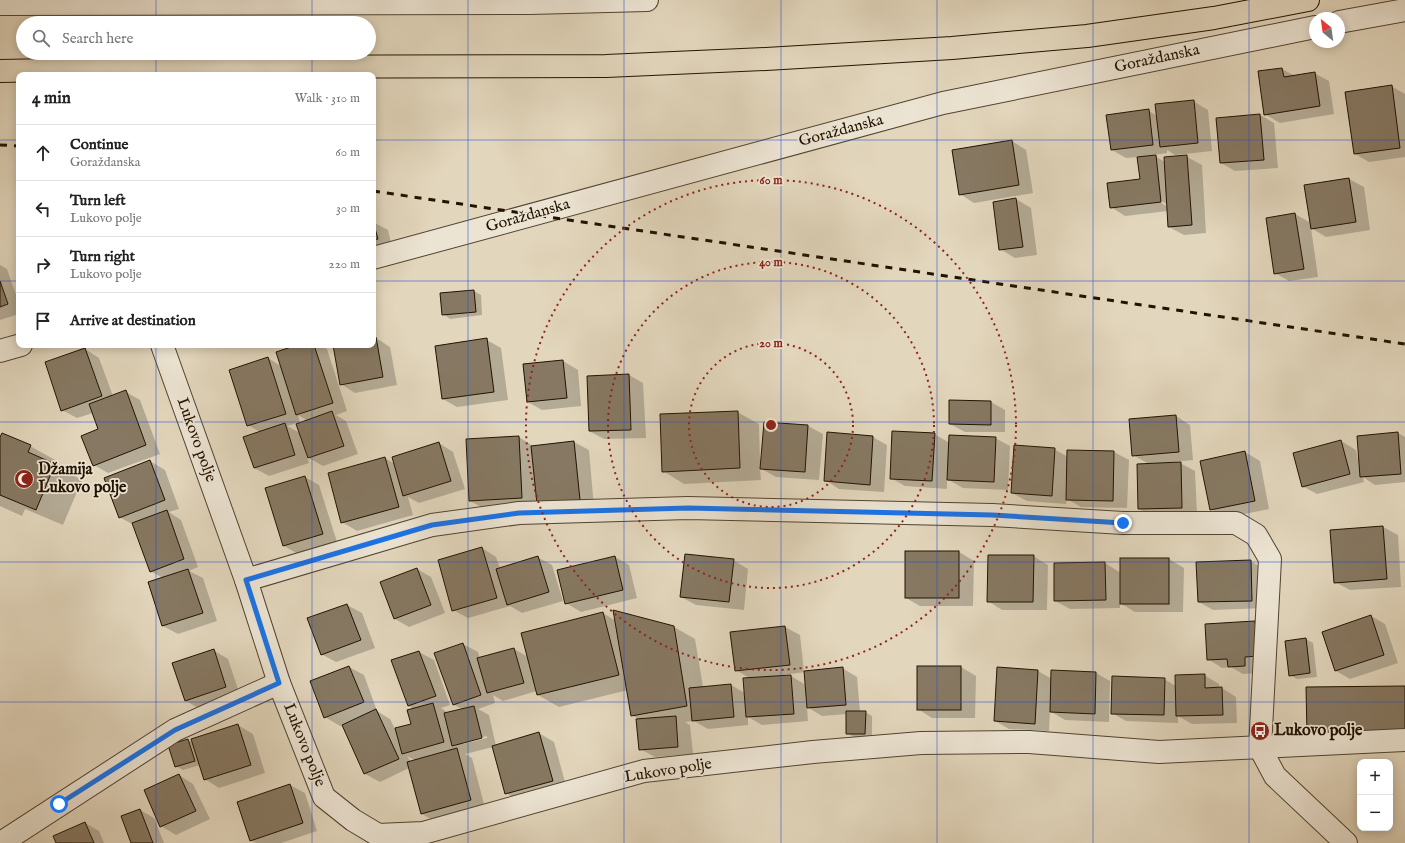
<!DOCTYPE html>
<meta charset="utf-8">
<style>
body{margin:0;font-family:"IM FELL English",serif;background:#f2f2f2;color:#222}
.controls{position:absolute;right:12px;bottom:12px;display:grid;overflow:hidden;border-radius:8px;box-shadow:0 2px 10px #0003}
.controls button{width:36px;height:36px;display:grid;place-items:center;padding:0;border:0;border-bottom:1px solid #e0e0e0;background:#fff;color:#222;font:20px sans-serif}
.compass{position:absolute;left:1309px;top:12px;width:36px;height:36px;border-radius:50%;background:#fff;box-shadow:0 2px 10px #0003;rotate:331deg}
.stop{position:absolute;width:12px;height:12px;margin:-9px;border:3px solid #1a73e8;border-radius:50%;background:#fff}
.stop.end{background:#1a73e8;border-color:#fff;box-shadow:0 1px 4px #0008}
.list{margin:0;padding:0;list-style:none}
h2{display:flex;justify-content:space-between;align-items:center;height:52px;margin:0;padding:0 16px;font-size:17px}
h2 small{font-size:13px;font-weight:400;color:#767676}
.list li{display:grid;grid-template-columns:26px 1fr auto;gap:12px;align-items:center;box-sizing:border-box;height:56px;padding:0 16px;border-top:1px solid #e0e0e0}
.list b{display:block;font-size:15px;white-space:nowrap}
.list p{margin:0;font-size:13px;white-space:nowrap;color:#767676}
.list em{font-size:13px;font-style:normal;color:#767676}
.icon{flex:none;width:22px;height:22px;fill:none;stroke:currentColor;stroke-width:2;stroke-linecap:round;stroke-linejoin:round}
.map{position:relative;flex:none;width:1405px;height:843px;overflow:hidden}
.search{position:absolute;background:#fff;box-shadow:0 2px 10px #0003;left:16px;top:16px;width:360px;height:44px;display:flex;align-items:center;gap:10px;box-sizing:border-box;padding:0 14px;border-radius:22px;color:#767676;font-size:15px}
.panel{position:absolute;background:#fff;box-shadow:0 2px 10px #0003;left:16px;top:72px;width:360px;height:276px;border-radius:8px}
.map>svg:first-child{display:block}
.shadow{fill:#0003;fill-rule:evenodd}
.building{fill:#867862;stroke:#221201}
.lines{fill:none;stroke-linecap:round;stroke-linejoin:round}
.minor-casing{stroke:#524330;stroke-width:24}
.highway-casing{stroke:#221201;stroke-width:24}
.minor{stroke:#ece4d3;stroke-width:22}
.highway{stroke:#e2d6bc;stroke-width:22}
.rail{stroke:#221201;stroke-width:3;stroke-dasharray:7 7;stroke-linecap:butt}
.route{stroke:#1a73e8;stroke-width:5}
.grid{fill:none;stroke:#1d4ed8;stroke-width:1;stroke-opacity:0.55}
.ring{fill:none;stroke:#8f2418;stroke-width:2;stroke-dasharray:2 4}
.labels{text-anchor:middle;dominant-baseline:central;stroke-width:3.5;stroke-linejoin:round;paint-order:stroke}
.street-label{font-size:16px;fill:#221201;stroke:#ece4d3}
.poi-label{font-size:16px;font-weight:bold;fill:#221201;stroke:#ece4d3;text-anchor:start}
.centre{fill:#8f2418;stroke:#ece4d3;stroke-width:2}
.ring-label{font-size:12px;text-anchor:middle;font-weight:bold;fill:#8f2418;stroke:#ece4d3;stroke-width:3.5;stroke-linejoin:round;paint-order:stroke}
</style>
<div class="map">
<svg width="1405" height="843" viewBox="0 0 1405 843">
<rect width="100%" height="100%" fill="#e2d6bc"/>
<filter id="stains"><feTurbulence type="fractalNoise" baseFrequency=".005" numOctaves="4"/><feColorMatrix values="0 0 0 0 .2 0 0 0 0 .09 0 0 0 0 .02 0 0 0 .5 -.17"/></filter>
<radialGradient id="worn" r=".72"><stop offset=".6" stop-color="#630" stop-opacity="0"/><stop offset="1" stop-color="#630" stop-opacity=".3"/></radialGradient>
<g class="shadow">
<path d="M1282 69 1295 76 1314 73 1329 81 1334 114 1280 123 1265 114Z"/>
<path d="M1391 86 1405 94V157L1369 162 1355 154Z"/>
<path d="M1193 101 1208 110 1212 151 1175 155 1167 150V153L1153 155 1165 162V158L1187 157 1202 165 1206 233 1184 235 1169 227 1168 211 1125 216 1111 207 1141 180 1138 157 1126 158 1112 150 1149 111 1157 116ZM1158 199 1168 205V207L1157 200Z"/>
<path d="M1260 115 1274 123 1278 168 1235 171 1221 163Z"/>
<path d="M1012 141 1026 150 1033 193 974 203 960 194Z"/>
<path d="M1349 179 1364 187 1370 230 1326 237 1311 228 1318 277 1289 281 1275 273 1267 219 1295 214 1311 223Z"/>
<path d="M1016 199 1031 208 1037 255 1015 258 1000 249 994 203Z"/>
<path d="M373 222 388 230 392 247 373 251Z"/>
<path d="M0 265 7 269 19 304V314L0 320Z"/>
<path d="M474 291 481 295 482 315 450 319 443 314Z"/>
<path d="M376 338 390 347 397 385 355 393 341 384 340 345H373V339Z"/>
<path d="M487 340 501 348 508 400 457 407 443 399Z"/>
<path d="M300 345H319L327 349 347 411 336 415 346 421 358 454 323 466 307 457 309 463 269 476 254 468 260 432 248 425 268 358 281 366ZM298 415 308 421 300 423ZM297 423 300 433 287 426Z"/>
<path d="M85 349 99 358 113 396 126 392 140 400 160 454 108 473 94 465 100 430 93 413 77 418 62 410Z"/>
<path d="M563 361 578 370 581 406 542 410 528 402Z"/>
<path d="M629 375 643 383 646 438 604 439 589 431Z"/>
<path d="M991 402 1005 410V432H965L950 424Z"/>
<path d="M737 412 759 424 760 462H762L764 423 808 426 823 434 819 480 776 477 760 468 761 480 684 484 663 471Z"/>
<path d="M1176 416 1190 425 1193 460 1173 462V463H1180L1195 471 1197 515 1154 517 1139 509 1149 464 1133 455Z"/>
<path d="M1398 433 1405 437V482L1375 485 1363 477 1364 482 1317 494 1302 486 1341 441 1356 450 1358 460V437Z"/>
<path d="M828 434 873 437 887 445 884 492 839 489 825 480Z"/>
<path d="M934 434 950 443 995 438 1010 446 1008 490 963 488 947 479V489L905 486 891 478Z"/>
<path d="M519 437 533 446 574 442 589 450 594 508 485 509 470 501Z"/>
<path d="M0 440 30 446 57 461 56 465 82 480 63 525 25 509 22 516 0 506Z"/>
<path d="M439 443 453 452 465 489 419 503 408 497 413 515 357 531 342 522 385 458 395 464Z"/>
<path d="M1054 449 1068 457V451L1114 452 1129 460 1127 508 1081 507 1067 499 1066 504 1027 501 1012 493Z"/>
<path d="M1245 452 1260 461 1269 509 1225 518 1211 509 1201 462Z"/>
<path d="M150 461 165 470 179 509 169 512 181 520 198 567 189 571 203 578 217 621 178 634 163 626V578L150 571 134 525 119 517Z"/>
<path d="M305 477 319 485 337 542 298 554 284 546Z"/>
<path d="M1383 527 1398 535 1401 587 1350 590 1335 582 1331 531Z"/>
<path d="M482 548 496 557 500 568 537 557 552 565 563 601 522 613 510 606 468 618 453 610Z"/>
<path d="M906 552H959L974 561 973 606H920L906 598Z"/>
<path d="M1033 556 1048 565 1047 610H1002L988 601Z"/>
<path d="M615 557 629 565 637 598 581 612 566 603Z"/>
<path d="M1121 559H1169L1184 568 1183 612H1135L1120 603V608L1070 609 1055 601 1105 563 1121 573Z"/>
<path d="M733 560 748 569 744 610 696 605 681 597Z"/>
<path d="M1250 561 1265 569 1266 608 1213 610 1199 602Z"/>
<path d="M417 569 431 577 445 613 409 627 395 619Z"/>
<path d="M347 605 362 613 375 648 336 662 321 654Z"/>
<path d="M603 613 616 621 674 627 695 639 703 687 731 685 745 693 751 679 736 670 785 627 800 635 804 672 842 668 857 677 860 712H865L872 716V738L854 737 847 733V714L822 716 807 707 808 721 762 725 748 717V725L708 729 694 721 685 722 690 725 693 754 655 757 640 749V720L632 715 628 690 559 707 538 695 537 691 503 701 493 695 495 703 478 709 489 715 496 746 539 733 554 742 567 789 521 802 506 793 493 747 465 754 472 758 485 808 436 822 422 814 409 768 380 782 365 774 342 725 340 726 325 717 311 681 349 667 364 675 377 711 390 719 395 729 412 725 414 709 409 706 419 652 434 660 450 705 441 708 448 713 463 710 453 704 463 644 478 652 480 659 514 649 528 657ZM805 672 806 685 791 676 783 677V675ZM487 736V738L463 744V742ZM407 756 416 761 411 762Z"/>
<path d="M1371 616 1385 624 1398 663 1350 679 1336 671Z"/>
<path d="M1255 622 1269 630 1259 673 1243 674 1231 667 1222 668 1208 659Z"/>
<path d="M1306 639 1313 643 1317 677 1297 679 1290 675Z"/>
<path d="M213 650 228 659 240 695 200 709 186 701Z"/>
<path d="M918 667H961L976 676 975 718H932L918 709Z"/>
<path d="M1038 671 1052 679V671L1096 673 1110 681 1109 722 1065 720 1050 711 1049 731 1009 729 995 721Z"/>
<path d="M1204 675 1219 684V688H1222L1236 697 1237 723 1192 724 1178 716V723L1126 721 1112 713 1164 679 1176 686Z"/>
<path d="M238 725 253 734 265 773 219 788 205 779 200 765 183 770 176 766 188 740 193 743Z"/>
<path d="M179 775 193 784 210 819 176 835 161 826Z"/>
<path d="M290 785 305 793 317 831 281 843H256L250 840Z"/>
<path d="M140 810 154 818 164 843H132Z"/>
<path d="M85 823 99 831 104 843H57Z"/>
</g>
<g class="building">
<path d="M1282 68 1284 77 1315 72 1320 106 1264 115 1258 71Z"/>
<path d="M1392 85 1400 148 1354 154 1345 92Z"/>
<path d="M1194 100 1198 143 1160 147 1155 104Z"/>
<path d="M1149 109 1153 145 1111 150 1106 115Z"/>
<path d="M1260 114 1264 160 1220 163 1216 118Z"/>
<path d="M1012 140 1019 185 959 195 952 150Z"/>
<path d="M1156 155 1161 202 1110 208 1107 183 1140 179 1137 157Z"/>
<path d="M1187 155 1192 225 1168 227 1164 157Z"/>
<path d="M1349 178 1356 222 1311 229 1304 185Z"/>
<path d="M1016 198 1023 247 999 250 993 202Z"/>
<path d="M1295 213 1304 269 1274 274 1266 218Z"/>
<path d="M373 221 378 239 373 240Z"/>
<path d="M0 281 8 304 0 307Z"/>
<path d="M474 290 476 312 442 315 440 293Z"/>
<path d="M376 337 383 377 340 385 333 345H373V338Z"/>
<path d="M487 338 494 392 442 399 435 346Z"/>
<path d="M297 345H314L333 403 296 415 276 352Z"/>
<path d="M85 348 102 396 61 411 45 362Z"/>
<path d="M268 357 286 414 247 426 229 370Z"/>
<path d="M563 360 567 398 527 402 523 364Z"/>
<path d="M629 374 631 430 589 431 587 376Z"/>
<path d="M126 390 146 445 93 466 81 436 98 429 89 404Z"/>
<path d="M949 400 991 401V425L949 424Z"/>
<path d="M332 411 344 446 308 458 296 424Z"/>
<path d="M738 411 740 468 662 472 660 414Z"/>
<path d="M1176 415 1179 452 1132 456 1129 419Z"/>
<path d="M764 422 808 425 805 472 760 469Z"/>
<path d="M285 423 295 455 254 468 243 437Z"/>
<path d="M892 431 935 433 932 481 890 479Z"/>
<path d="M827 432 873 436 870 485 824 481Z"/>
<path d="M1398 432 1401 474 1360 477 1357 436Z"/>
<path d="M2 433 31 445 28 452 55 464 36 510 0 495V437Z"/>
<path d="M949 435 996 437 994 482 947 480Z"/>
<path d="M519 436 522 498 469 501 466 439Z"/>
<path d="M1341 440 1350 474 1302 487 1293 453Z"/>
<path d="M574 441 580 500 537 504 531 446Z"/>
<path d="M439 442 451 481 403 496 392 457Z"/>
<path d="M1014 445 1055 448 1052 496 1011 493Z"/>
<path d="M1067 450 1114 451 1113 501 1066 500Z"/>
<path d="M1245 451 1255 501 1210 510 1200 461Z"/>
<path d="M385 457 399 507 341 523 328 473Z"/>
<path d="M150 460 165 500 119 518 104 478Z"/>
<path d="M1181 462 1182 508 1138 509 1137 464Z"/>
<path d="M305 476 323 534 283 546 265 488Z"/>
<path d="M167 510 184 559 150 572 132 523Z"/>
<path d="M1383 526 1387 579 1334 583 1330 530Z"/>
<path d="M482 547 497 598 452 611 438 560Z"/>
<rect x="905" y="551" width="54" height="47"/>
<path d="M685 554 734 559 729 602 680 597Z"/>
<path d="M988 555H1034L1033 602H987Z"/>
<path d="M538 556 549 592 507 605 496 569Z"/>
<path d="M615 556 623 590 565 604 557 570Z"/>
<rect x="1120" y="558" width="49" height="46"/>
<path d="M1251 560 1252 601 1198 602 1196 562Z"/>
<path d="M1105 562 1106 600 1054 601V563Z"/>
<path d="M417 568 431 605 394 619 380 582Z"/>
<path d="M188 569 203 613 162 626 148 582Z"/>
<path d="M347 604 361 640 321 655 307 618Z"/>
<path d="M613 610 674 626 687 706 631 716Z"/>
<path d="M603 612 619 675 537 695 521 633Z"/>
<path d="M1371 615 1384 655 1335 671 1322 632Z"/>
<path d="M1255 621 1258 656 1245 657V666L1228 667 1227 659 1207 660 1205 624Z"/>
<path d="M785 626 790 665 735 671 730 632Z"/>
<path d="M1306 638 1310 673 1289 676 1285 641Z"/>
<path d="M463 643 481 695 453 705 434 653Z"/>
<path d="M514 648 524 683 487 693 477 658Z"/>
<path d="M214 649 226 687 185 701 172 663Z"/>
<path d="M419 651 436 696 408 706 391 660Z"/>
<path d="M349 666 364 702 324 718 310 681Z"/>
<rect x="917" y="666" width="44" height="44"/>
<path d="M843 667 846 705 807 708 804 671Z"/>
<path d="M997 667 1038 670 1035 724 994 721Z"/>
<path d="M1051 670 1096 672 1095 714 1050 712Z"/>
<path d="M1205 674V688L1222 687 1223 715 1176 716 1175 675Z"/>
<path d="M791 675 794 714 746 717 743 678Z"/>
<path d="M1112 676 1165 678 1164 715 1111 714Z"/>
<path d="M731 684 734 717 692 721 689 688Z"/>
<path d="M1405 686V733L1307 735 1306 687Z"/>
<path d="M433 703 444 742 402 754 395 728 411 724 407 710Z"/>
<path d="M474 706 482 738 452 746 444 713Z"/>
<path d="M376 709 399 759 364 774 342 725Z"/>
<path d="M846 711H866L865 734H846Z"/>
<path d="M676 716 678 747 639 750 636 719Z"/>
<path d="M238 724 251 765 204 780 191 739Z"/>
<path d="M539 732 553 781 505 794 492 746Z"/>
<path d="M188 739 195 761 175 767 168 745Z"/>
<path d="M457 748 471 800 421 814 407 762Z"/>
<path d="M179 774 196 811 160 827 144 790Z"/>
<path d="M290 784 303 823 250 841 237 802Z"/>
<path d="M140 809 153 843H131L121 816Z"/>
<path d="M85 822 94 843H56L53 836Z"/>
</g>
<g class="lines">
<g class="minor-casing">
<g id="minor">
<path d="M0 4 530 3 647 0"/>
<path d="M1339 22 1405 10"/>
<path d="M373 258 943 103 1315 27"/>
<path d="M162 345 246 580 279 683 324 797 353 820 378 835 423 833 644 771 813 752 921 743 1029 742 1159 752 1405 740"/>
<path d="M0 351 21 345"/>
<path d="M246 580 432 525 519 513 688 508 992 515 1123 523H1236L1256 535 1270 559 1260 748 1275 776 1346 843"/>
<path d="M1 843 175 730 279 683"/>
</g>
</g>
<g class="highway-casing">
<path id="highway" d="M0 71 199 67 606 66 766 59 952 48 1087 36 1214 18 1308 0"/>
</g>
<use href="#minor" class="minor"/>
<use href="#highway" class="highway"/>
<g class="rail">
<path d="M0 145 19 146"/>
<path d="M373 191 1405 344"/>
</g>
</g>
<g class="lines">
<path class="route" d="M59 804 175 730 279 683 246 580 432 525 519 513 688 508 992 515 1123 523"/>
</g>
<path class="grid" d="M156 0V23M312 0V23M468 0V843M624 0V843M781 0V843M937 0V843M1093 0V843M1249 0V843M156 53V75M312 53V75M0 140H19M373 140H1405M0 281H19M373 281H1405M156 345V843M312 345V843M0 422H1405M0 562H1405M0 702H1405"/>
<g class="ring">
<circle cx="771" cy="425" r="82"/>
<circle cx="771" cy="425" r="163"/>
<circle cx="771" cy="425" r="245"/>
</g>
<defs>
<g id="mosque-disc" transform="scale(1)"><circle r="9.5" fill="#8f2418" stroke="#ece4d3"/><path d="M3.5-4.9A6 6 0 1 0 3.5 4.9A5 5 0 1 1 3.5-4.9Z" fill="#fff"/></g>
<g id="bus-disc" transform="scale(1)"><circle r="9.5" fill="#8f2418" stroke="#ece4d3"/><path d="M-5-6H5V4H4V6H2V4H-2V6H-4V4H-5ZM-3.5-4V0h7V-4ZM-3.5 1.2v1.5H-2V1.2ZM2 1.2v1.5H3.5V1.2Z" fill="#fff"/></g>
</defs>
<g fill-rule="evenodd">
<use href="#mosque-disc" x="24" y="479"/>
<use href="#bus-disc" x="1260" y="731"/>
</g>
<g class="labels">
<g class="street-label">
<text transform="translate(1157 59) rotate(-12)">Goraždanska</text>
<text transform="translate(841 131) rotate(-15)">Goraždanska</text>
<text transform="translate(528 216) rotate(-16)">Goraždanska</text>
<text transform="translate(196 440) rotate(70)">Lukovo polje</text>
<text transform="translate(304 745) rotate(68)">Lukovo polje</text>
<text transform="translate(668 771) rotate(-9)">Lukovo polje</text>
</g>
<g class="poi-label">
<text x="38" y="470">Džamija<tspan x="38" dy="18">Lukovo polje</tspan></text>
<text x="1274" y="731">Lukovo polje</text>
</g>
</g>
<circle cx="771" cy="425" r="6" class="centre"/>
<g class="ring-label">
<text x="771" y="184">60 m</text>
<text x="771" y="266">40 m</text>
<text x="771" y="347">20 m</text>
</g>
<rect width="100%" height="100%" filter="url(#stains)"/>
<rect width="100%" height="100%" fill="url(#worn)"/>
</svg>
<div class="controls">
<button>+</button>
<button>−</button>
</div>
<svg class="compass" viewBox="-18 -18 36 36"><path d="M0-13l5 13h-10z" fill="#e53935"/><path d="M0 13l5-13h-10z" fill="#767676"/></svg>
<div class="stop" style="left:59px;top:804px"></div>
<div class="stop end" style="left:1123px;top:523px"></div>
<div class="search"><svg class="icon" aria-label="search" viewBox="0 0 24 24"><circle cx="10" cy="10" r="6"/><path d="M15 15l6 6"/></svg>Search here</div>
<section class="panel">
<h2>4 min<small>Walk · 310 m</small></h2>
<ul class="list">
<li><svg class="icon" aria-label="ahead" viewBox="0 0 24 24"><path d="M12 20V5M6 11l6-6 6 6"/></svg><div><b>Continue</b><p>Goraždanska</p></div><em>60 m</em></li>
<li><svg class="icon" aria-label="left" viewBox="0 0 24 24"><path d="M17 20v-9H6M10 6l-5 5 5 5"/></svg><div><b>Turn left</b><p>Lukovo polje</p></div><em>30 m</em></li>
<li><svg class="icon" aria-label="right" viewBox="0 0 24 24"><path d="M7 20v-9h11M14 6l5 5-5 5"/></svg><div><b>Turn right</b><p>Lukovo polje</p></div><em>220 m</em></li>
<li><svg class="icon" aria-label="arrive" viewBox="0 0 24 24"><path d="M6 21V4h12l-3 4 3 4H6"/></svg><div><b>Arrive at destination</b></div></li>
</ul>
</section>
</div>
